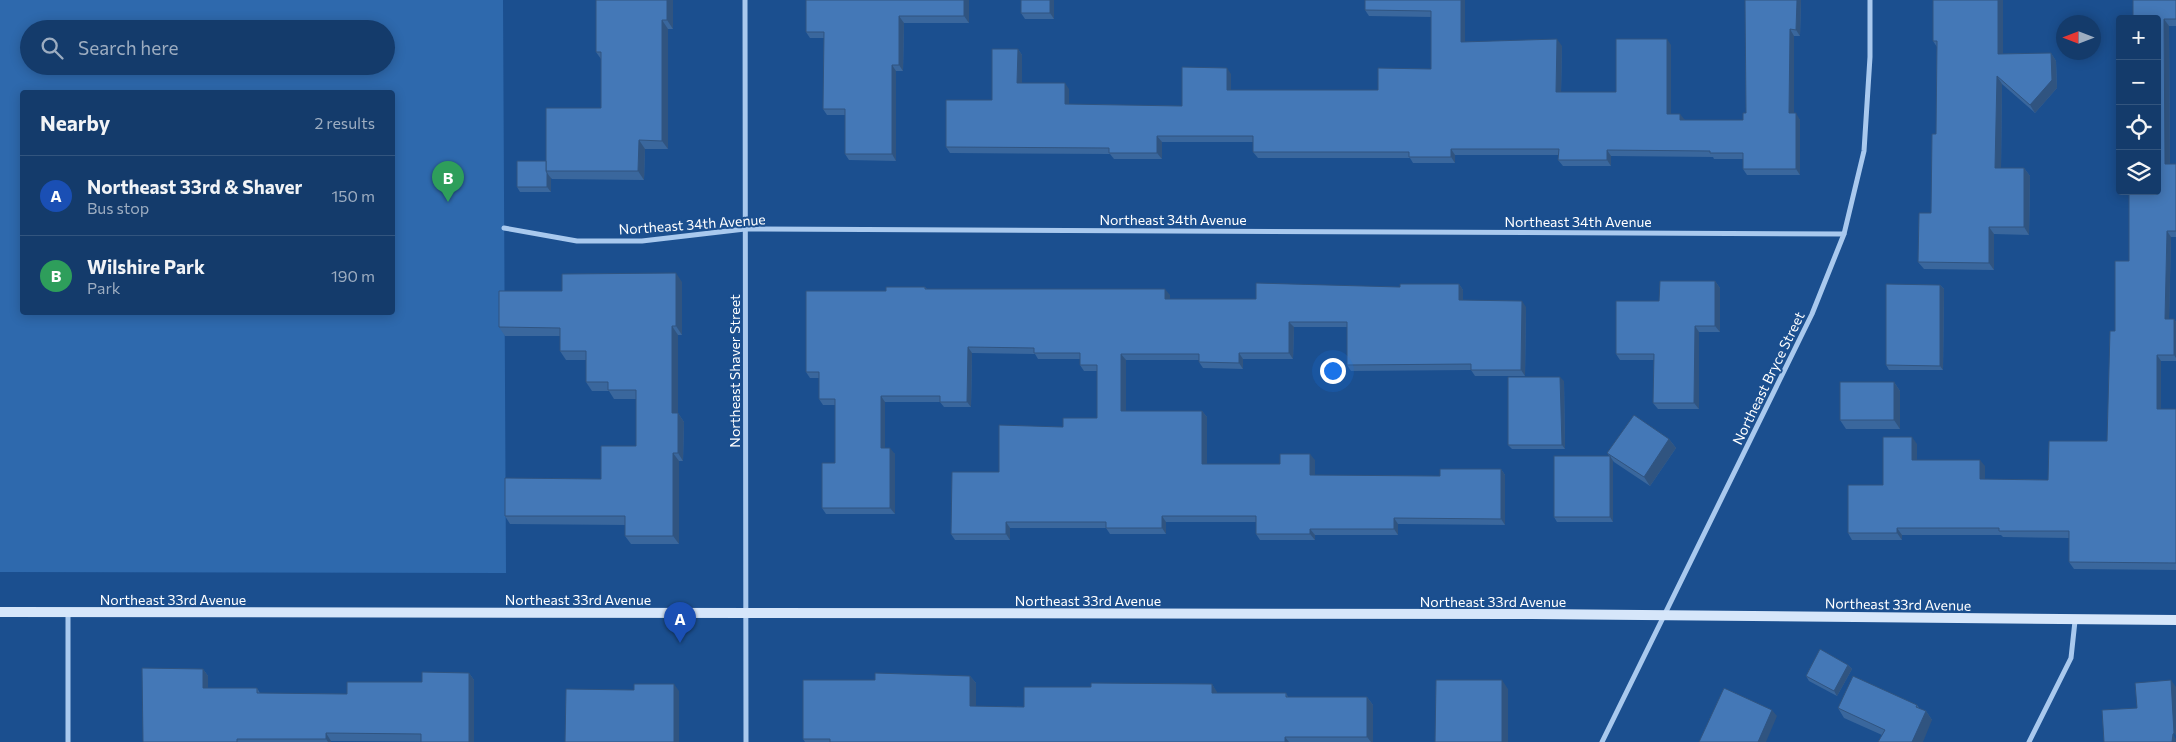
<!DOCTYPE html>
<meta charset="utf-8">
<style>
body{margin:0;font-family:Commissioner,sans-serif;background:#1d4271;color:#f1f3f6}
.controls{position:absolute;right:15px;top:15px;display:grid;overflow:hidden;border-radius:5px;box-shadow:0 2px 12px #0003}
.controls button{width:45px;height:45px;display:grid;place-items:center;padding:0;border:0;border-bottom:1px solid #33557e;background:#143b6b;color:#f1f3f6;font:25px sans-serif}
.compass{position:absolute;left:2056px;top:15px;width:45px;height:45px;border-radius:50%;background:#143b6b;box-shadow:0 2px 12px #0003;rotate:270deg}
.you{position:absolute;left:1332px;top:370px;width:18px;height:18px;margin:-12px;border:4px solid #fff;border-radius:50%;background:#1a73e8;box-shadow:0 0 0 8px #1a73e833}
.badge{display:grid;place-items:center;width:32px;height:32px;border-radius:50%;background:#ffd166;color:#fff;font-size:16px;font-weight:700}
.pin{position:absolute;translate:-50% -41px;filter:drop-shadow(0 1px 2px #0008)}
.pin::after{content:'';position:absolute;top:26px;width:18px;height:15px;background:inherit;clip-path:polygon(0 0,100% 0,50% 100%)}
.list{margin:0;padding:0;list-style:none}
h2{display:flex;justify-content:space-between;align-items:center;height:65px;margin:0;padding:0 20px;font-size:21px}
h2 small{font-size:16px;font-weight:400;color:#9dadc1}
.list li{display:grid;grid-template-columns:32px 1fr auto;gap:15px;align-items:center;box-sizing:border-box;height:80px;padding:0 20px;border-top:1px solid #33557e}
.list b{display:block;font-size:19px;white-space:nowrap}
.list p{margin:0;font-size:16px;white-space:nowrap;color:#9dadc1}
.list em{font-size:16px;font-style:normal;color:#9dadc1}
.icon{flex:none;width:28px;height:28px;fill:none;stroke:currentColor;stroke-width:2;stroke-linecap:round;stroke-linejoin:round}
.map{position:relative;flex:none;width:2176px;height:742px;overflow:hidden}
.search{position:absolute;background:#143b6b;box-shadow:0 2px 12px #0003;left:20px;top:20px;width:375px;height:55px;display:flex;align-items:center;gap:12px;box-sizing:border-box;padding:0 18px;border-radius:28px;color:#9dadc1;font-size:19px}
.panel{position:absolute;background:#143b6b;box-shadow:0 2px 12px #0003;left:20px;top:90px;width:375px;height:225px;border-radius:5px}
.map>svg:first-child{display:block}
.green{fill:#2e69ad;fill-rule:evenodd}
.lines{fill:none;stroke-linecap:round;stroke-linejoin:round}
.minor{stroke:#a9c9ee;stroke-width:5}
.secondary{stroke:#d6e6fa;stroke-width:10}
.wall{fill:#3a679d}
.shaded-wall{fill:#305480}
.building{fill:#4478b7;stroke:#305480}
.labels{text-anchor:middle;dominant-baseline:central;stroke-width:4;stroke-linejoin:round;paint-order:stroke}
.street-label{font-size:14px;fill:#fff;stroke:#1b4f8f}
</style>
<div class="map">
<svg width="2176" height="742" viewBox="0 0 2176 742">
<rect width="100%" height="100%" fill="#1b4f8f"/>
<path class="green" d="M0 0H503L506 573 0 572ZM29 29H386V66H29ZM22 92H392V312H22Z"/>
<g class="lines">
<g class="minor">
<path d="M745 0 746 742"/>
<path d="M504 228 577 241H642L745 229 1844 234"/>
<path d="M68 742V613"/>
<path d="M1602 742 1812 314 1844 234 1864 151 1870 57V0"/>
<path d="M2029 742 2071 658 2075 621"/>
</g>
<path class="secondary" d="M0 612 1532 614 2176 620"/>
</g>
<g class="wall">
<path d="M596 0H673V29H668V149H645L644 180 552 179 551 178V192H520L517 187 546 161 601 108V59L596 52Z"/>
<path d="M969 0V23H904L903 71H896V161L849 160 845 154V115H827L823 109 824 38H810L806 32Z"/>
<path d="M1054 0V19H1025L1021 13Z"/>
<path d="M1465 0V42L1562 46 1561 92H1616L1671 45V114L1685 120H1743L1746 113 1745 0H1801L1800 36H1794V113L1800 120V175H1747L1743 169V159H1714L1713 157 1611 156V166H1563L1558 160V155H1455V163H1413L1410 158H1258L1253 152V142H1162V159H1114L1110 154 950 153 946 147 992 100 1018 49 1022 55V83L1069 89V104L1182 106 1231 74V90H1378L1431 69V17L1369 16 1365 10Z"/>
<path d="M1933 0H2003V54L2051 53 2056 61 2057 88 2035 113 2002 84 2001 168H2024L2030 176 2029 235 1994 234V270L1924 269 1918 262 1931 213 1936 134 1937 47 1933 41Z"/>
<path d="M2176 0V26H2169L2170 164H2176V237H2171L2169 319H2174L2176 322V361H2161V409H2176V570L2074 569 2069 562V538L2003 537 2001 535H1902V540H1852L1848 533 1883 485 1917 444V460L1985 466V479L2048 480 2107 441 2115 331 2129 261 2157 19Z"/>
<path d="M1715 281 1720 288V332H1699V409H1658L1653 403 1654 360H1620L1616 354 1659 301Z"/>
<path d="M682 282V335H678V413L684 422 683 461H679V544H631L625 536V525L510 524 505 516 601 479 636 446V399H614L609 391H592L586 382V360H566L560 351V336H505L499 327 562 291Z"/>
<path d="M1459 284 1463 290V300L1526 307 1525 376H1475L1471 370 1351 371 1347 365V327H1294L1293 359H1243V369L1203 368 1199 362V360H1126V411H1202L1207 417V464H1280L1315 460V475L1440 476 1501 469 1505 475V525L1398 524V535H1315V540H1260L1256 534V522H1166V534H1110L1106 528H1010V540H955L951 534 999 472 1063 427 1097 418V371H1084L1080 365V359H1038L1035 354 972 353 971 407H944L940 402H885V448L895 454V514H826L822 508 835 463V405H823L819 399V378H810L806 372 886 291 925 287 927 289 1170 295V299H1256L1400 287Z"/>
<path d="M1940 285 1944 289 1943 370H1889L1886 365Z"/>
<path d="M1564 381 1565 449H1512L1508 445Z"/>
<path d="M1894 382 1900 391V429H1846L1840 420Z"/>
<path d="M1669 439 1676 448 1650 486 1614 462 1607 453Z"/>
<path d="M1610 456 1613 461V522H1557L1554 517Z"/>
<path d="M1848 665 1852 669 1837 696 1809 681 1806 676Z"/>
<path d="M203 669 208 676V688H257L260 693 347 694 422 682 469 673 474 680V742L331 741V742H143Z"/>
<path d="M970 676 976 683V706L1024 707 1091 687 1212 684 1217 693H1286L1288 697H1367L1373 705V742H805L803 739 875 680Z"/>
<path d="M1917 705 1920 709 1926 711 1932 720 1882 735 1844 718 1838 708Z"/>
</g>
<g class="shaded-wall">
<path d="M667 0H673V29L667 20Z"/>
<path d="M964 0H969V23L964 16Z"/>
<path d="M1050 0H1054V19L1050 13Z"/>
<path d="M1461 0H1465V48L1461 42Z"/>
<path d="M1797 0H1801L1800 36 1796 30Z"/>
<path d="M1998 0H2003V61L1998 54Z"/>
<path d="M899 16 904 23 903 71 899 65Z"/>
<path d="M2164 19 2169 26 2170 171 2165 164Z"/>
<path d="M662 20 668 29V149L662 141Z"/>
<path d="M1790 29 1794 36V119L1789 113Z"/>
<path d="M1557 39 1562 46 1561 98 1556 92Z"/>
<path d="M1667 39 1671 45V120L1667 114Z"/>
<path d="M1018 49 1022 55V89L1017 83Z"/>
<path d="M2051 53 2056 61 2057 88 2035 113 2030 105Z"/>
<path d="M892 65 896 71V161L892 154Z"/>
<path d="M1227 68 1231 74V96L1227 90Z"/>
<path d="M1997 76 2002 84 2001 175 1995 168Z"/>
<path d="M1065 83 1069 89V110L1065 104Z"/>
<path d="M1796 113 1800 120V175L1796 169Z"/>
<path d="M1680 114 1685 120H1680Z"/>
<path d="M1157 136 1162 142V159L1157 153Z"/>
<path d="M639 140 645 149 644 180 638 171Z"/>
<path d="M1451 149 1455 155V163L1451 157Z"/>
<path d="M1607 150 1611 156V166L1607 160Z"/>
<path d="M2024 168 2030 176 2029 235 2024 227Z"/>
<path d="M547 173 551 178V192L547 187Z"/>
<path d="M1989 227 1994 234V270L1989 263Z"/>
<path d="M2167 231 2171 237 2169 326 2165 319Z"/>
<path d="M676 273 682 282V335L676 326Z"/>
<path d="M1715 281 1720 288V332L1715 326Z"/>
<path d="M1459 284 1463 290V306L1459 300Z"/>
<path d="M1940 285 1944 289 1943 370 1940 366Z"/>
<path d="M1165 289 1170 295V305L1165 299Z"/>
<path d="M1522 301 1526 307 1525 376 1521 370Z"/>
<path d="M2174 319 2176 322V358L2174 355Z"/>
<path d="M1289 322 1294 327 1293 359 1289 353Z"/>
<path d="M672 326 678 335V422L672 413Z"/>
<path d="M1695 326 1699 332V409L1694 403Z"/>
<path d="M968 347 972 353 971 407 967 402Z"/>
<path d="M1239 353 1243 359V369L1239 363Z"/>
<path d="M1121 354 1126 360V417L1121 411Z"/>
<path d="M2157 355 2161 361V416L2157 409Z"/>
<path d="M1560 377 1564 381 1565 449 1562 445Z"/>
<path d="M1894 382 1900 391V429L1894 420Z"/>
<path d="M881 396 885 402V454L881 448Z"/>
<path d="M1202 411 1207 417V469L1202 464Z"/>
<path d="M678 413 684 422 683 461 678 453Z"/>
<path d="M1912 437 1917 444V466L1912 460Z"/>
<path d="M1669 439 1676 448 1650 486 1644 477Z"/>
<path d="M890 448 895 454V514L890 508Z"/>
<path d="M673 453 679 461V544L673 536Z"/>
<path d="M1310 454 1315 460V481L1310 475Z"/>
<path d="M1610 456 1613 461V522L1610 517Z"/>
<path d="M1980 460 1985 466V486L1980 479Z"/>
<path d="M1501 469 1505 475V525L1501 519Z"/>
<path d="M1162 516 1166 522V534L1162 528Z"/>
<path d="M1394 518 1398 524V535L1394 529Z"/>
<path d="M1006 522 1010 528V540L1006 534Z"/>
<path d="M1897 528 1902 535V540L1897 533Z"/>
<path d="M1310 529 1315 535V540L1310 534Z"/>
<path d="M1848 665 1852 669 1837 696 1834 691Z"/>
<path d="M203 669 208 676V695L203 688Z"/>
<path d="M469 673 474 680V742H469Z"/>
<path d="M970 676 976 683V714L970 706Z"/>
<path d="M1502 680 1508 689V742H1502Z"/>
<path d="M2171 680 2176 687V736L2174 733Z"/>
<path d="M674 684 679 691V742H674Z"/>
<path d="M1212 684 1217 692V700L1212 693Z"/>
<path d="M1367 697 1373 705V742H1371L1367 737Z"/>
<path d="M1772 710 1777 716 1766 742H1758Z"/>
<path d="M1926 711 1932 720 1923 742H1912Z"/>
<path d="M326 733 331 741V742H328L326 739Z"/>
<path d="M2173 734 2176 739V742H2172Z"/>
<path d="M1285 737 1289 742H1285Z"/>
</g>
<g class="building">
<path d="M596 0H667V20H662V141L639 140 638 171H546V108H601V52H596Z"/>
<path d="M806 0H964V16H899V65H892V154H845V109H823L824 32H806Z"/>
<rect x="1021" y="0" width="29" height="13"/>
<path d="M1365 0H1461V42L1557 39 1556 92H1616V39H1667V114H1680V120H1743V113H1746L1745 0H1797L1796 30 1790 29 1789 113H1796V169H1743V153H1710V151L1607 150V160H1558L1559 149H1451V157H1409V152H1253V136H1157V153H1109V148L946 147V100H992V49H1018L1017 83H1065V104L1182 106V67L1227 68V90H1378V68L1431 69V11L1365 10Z"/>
<path d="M1933 0H1998V54L2051 53 2052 80 2030 105 1997 76 1995 168H2024V227H1989V263L1918 262 1919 213H1931L1932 134H1936L1937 41H1933Z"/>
<path d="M2133 0H2176V19H2164L2165 164H2176V231H2167L2165 319H2174V355H2157V409H2176V563L2069 562V531H1999V528H1897V533H1848V485H1883V437H1912V460H1980V479L2048 480 2049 441H2107L2110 331H2115V261H2129V191H2157V19H2133Z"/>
<path d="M517 161H546V171L547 173V187H517Z"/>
<path d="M676 273V326H672V413H678V453H673V536H625V516H505V478L601 479V446H636V390H608V382H586V351H560V328L499 327V291H562V274Z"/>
<path d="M1660 281H1715V326H1695L1694 403H1653L1654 354H1616V301H1659Z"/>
<path d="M1256 283 1400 287V284H1459V300L1522 301 1521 370H1471V364L1347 365V322H1289V353H1239V363L1199 362V354H1121V411H1202V464H1280V454H1310V475L1440 476V469H1501V519L1394 518V529H1310V534H1256V516H1162V528H1106V522H1006V534H951L952 472H999V425L1063 427V418H1097V365H1080V353H1034V348L968 347 967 402H940V396H881V448H890V508H822V463H835V399H819V372H806V291H886V287H925V289H1165V299H1256Z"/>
<path d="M1886 284 1940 285V366L1886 365Z"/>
<path d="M1508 377H1560L1562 445H1508Z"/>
<rect x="1840" y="382" width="54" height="38"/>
<path d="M1634 415 1669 439 1644 477 1607 453Z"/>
<rect x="1554" y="456" width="56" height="61"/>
<path d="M1820 649 1848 665 1834 691 1806 676Z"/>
<path d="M142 668 203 669V688H257V693L347 694V682H422V672L469 673V742H421V734L326 733V739H237V742H143Z"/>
<path d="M875 673 970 676V706L1024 707V687H1091V683L1212 684V693H1286V697H1367V737H1285V742H830V739H803V680H875Z"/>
<path d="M1853 676 1917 705 1916 707 1926 711 1912 742H1878L1885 730 1838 708Z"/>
<path d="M1436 680H1502V742H1435Z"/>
<path d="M2171 680 2174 733 2173 734 2172 742H2104L2102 710 2137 708 2135 683Z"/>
<path d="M634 684H674V742H565L566 689 634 690Z"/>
<path d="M1724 688 1772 710 1758 742H1699Z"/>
</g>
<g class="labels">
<g class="street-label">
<text x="1173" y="219">Northeast 34th Avenue</text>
<text x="1578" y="221">Northeast 34th Avenue</text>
<text transform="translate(692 224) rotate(-4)">Northeast 34th Avenue</text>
<text transform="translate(734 371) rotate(-90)">Northeast Shaver Street</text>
<text transform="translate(1768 378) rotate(-64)">Northeast Bryce Street</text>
<text x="173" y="599">Northeast 33rd Avenue</text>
<text x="578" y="599">Northeast 33rd Avenue</text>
<text x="1088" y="600">Northeast 33rd Avenue</text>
<text x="1493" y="601">Northeast 33rd Avenue</text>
<text transform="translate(1898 604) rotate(1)">Northeast 33rd Avenue</text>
</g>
</g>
</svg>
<div class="controls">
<button>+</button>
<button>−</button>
<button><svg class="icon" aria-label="locate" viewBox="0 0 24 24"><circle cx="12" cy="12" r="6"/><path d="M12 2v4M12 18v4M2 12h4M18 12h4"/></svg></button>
<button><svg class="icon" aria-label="layers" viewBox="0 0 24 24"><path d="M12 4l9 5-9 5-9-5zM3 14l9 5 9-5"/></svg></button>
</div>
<svg class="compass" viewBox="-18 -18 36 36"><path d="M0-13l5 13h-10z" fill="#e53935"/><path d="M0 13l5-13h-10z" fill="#9dadc1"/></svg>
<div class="you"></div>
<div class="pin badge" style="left:680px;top:643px;background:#1a4fb4">A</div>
<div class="pin badge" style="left:448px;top:202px;background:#2e9e5b">B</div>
<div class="search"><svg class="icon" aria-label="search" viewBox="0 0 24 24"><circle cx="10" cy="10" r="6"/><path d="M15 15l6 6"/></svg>Search here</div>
<section class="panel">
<h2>Nearby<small>2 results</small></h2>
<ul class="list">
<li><span class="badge" style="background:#1a4fb4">A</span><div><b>Northeast 33rd &amp; Shaver</b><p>Bus stop</p></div><em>150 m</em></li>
<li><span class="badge" style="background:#2e9e5b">B</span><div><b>Wilshire Park</b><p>Park</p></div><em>190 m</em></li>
</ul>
</section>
</div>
